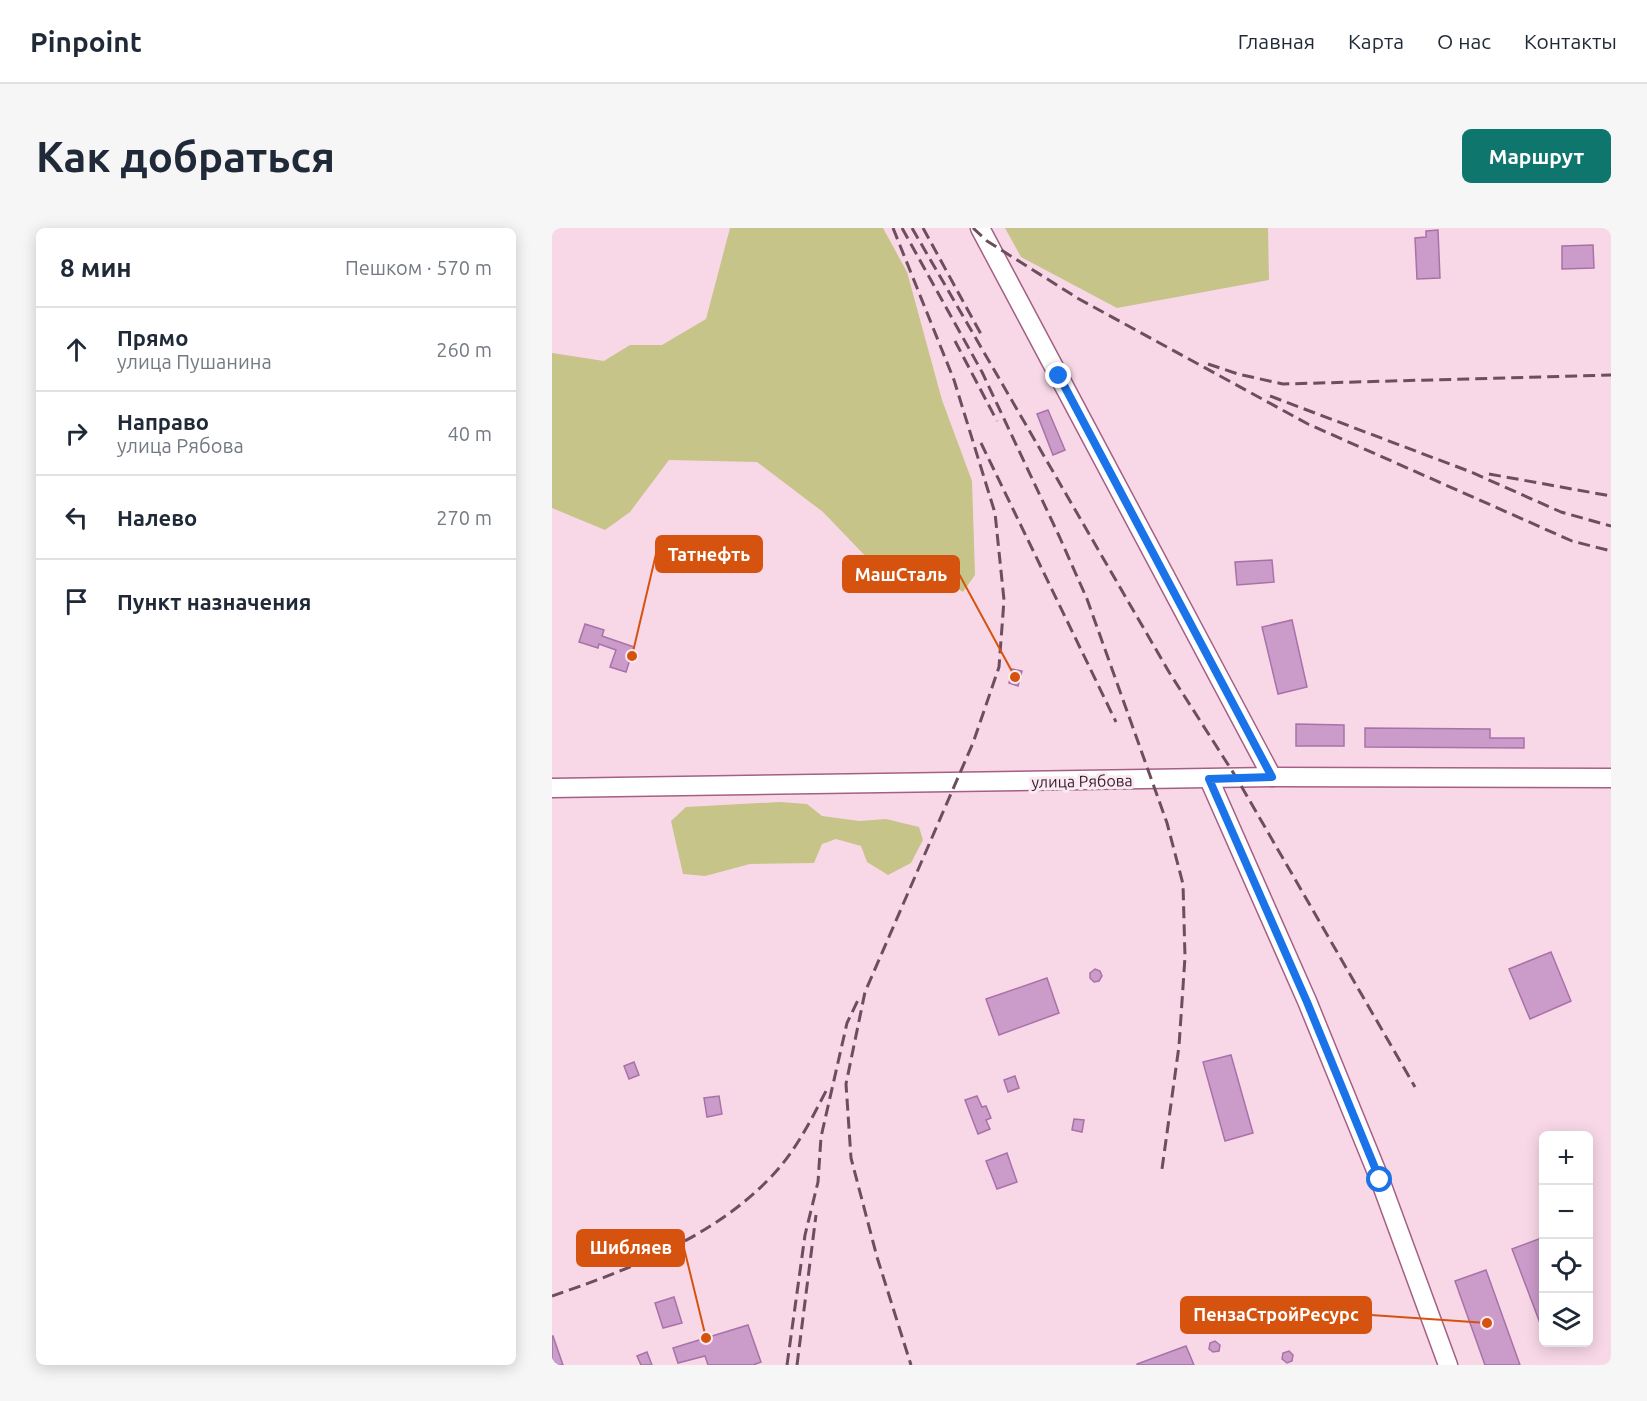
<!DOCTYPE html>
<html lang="ru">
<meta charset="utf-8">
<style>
body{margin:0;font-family:Ubuntu,sans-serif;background:#f6f6f7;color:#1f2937}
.controls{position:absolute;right:18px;bottom:18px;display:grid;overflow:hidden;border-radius:9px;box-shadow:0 3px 15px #0003}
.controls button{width:54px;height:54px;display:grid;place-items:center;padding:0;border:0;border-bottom:2px solid #e0e1e3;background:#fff;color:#1f2937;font:30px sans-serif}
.stop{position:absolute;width:18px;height:18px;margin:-14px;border:4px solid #1a73e8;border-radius:50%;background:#fff}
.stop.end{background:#1a73e8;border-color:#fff;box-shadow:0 2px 6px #0008}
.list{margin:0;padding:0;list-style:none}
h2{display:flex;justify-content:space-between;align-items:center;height:78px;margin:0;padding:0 24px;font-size:26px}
h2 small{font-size:20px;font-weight:400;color:#747a83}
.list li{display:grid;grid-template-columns:39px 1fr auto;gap:18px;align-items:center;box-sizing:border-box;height:84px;padding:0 24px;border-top:2px solid #e0e1e3}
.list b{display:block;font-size:22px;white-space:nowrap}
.list p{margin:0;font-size:20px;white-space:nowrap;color:#747a83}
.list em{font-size:20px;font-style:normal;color:#747a83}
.icon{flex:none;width:33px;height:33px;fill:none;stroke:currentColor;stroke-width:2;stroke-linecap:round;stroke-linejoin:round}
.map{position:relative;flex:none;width:1059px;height:1137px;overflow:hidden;border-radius:9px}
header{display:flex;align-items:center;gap:36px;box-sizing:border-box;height:84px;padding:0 30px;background:#fff;border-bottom:2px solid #e0e1e3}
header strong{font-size:28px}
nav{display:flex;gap:33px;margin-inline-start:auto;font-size:21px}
.intro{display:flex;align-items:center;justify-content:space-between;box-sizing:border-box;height:144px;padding:0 36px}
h1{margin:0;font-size:42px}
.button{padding:15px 27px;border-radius:9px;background:#0f766e;color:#fff;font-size:21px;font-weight:700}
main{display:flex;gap:36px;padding:0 36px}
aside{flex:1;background:#fff;border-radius:9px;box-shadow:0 3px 15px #0003}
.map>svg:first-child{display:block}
.green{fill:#c6c488}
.building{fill:#cb9bca;stroke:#a872a8;stroke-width:1.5}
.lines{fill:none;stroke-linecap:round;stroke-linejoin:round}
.secondary-casing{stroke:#a45f85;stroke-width:21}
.secondary{stroke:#fff;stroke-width:18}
.rail{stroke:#6c4e5e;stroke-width:3;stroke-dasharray:12 6;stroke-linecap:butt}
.route{stroke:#1a73e8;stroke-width:8}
.labels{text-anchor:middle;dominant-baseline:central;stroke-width:6;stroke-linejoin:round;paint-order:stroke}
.street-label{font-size:16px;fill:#381b2b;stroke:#faeaf2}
.leader{fill:none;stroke:#d6530f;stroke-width:2}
.callout-dot{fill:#d6530f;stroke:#faeaf2;stroke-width:2}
.callout{fill:#d6530f;stroke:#d6530f;stroke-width:2}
.callout-label{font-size:18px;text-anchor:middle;font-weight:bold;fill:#fff}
</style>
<header>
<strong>Pinpoint</strong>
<nav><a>Главная</a><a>Карта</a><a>О нас</a><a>Контакты</a></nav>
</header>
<div class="intro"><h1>Как добраться</h1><a class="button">Маршрут</a></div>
<main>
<aside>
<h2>8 мин<small>Пешком · 570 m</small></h2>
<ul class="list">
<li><svg class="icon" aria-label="ahead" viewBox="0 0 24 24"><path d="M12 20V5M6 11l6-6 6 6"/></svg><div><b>Прямо</b><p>улица Пушанина</p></div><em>260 m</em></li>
<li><svg class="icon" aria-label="right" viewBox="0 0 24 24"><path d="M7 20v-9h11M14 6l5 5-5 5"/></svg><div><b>Направо</b><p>улица Рябова</p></div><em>40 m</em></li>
<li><svg class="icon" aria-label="left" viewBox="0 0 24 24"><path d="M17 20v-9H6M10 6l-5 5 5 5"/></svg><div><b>Налево</b></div><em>270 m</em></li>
<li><svg class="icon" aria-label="arrive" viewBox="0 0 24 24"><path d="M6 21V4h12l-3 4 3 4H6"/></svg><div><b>Пункт назначения</b></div></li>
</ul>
</aside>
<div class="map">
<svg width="1059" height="1137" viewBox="0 0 1059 1137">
<rect width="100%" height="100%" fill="#f8d8e7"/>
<g class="green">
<path d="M178 0H331L355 44 390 172 420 253 423 347 411 364 356 329 320 335 271 284 205 234 117 232 78 284 53 302 0 280V125L52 133 78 117H110L154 91Z"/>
<path d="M453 0H716L717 52 565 80 469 29Z"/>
<path d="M228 574 255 576 270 588 307 593 334 591 367 599 371 612 359 635 336 647 315 634 309 618 284 611 270 616 262 635 198 636 153 648 131 646 119 593 134 579Z"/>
</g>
<g class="building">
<path d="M886 2 888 50 865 51 863 10 874 9V3Z"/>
<path d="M1041 17 1042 40 1010 41V18Z"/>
<path d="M496 182 513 222 501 227 485 186Z"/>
<path d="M720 332 722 354 685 357 683 334Z"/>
<path d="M740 392 755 459 726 466 710 399Z"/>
<path d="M33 396 52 402 50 408 82 419 74 444 58 439 64 422 47 416 46 420 27 414Z"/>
<path d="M460 441 470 443 466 458 457 455Z"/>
<path d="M744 496 792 497V518H744Z"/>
<path d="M813 500 938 501V510H972V520L813 519Z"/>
<path d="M999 724 1019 773 978 791 957 741Z"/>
<path d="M543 741 548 743 550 748 547 753 542 754 538 750V745Z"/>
<path d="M495 750 507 785 447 807 434 771Z"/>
<path d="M679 827 701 905 673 913 651 834Z"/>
<path d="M82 834 87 847 77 851 72 838Z"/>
<path d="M463 848 467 860 456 864 452 852Z"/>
<path d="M167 868 170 886 155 889 152 870Z"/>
<path d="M425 868 430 879 434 878 439 890 434 892 438 901 426 906 413 872Z"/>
<path d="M522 891 532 892 530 904 520 902Z"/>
<path d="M455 925 465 954 445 961 434 933Z"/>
<path d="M992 1009V1103H991L960 1021Z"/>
<path d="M934 1042 968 1137H933L903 1053Z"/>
<path d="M122 1069 130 1095 111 1100 103 1075Z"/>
<path d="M196 1097 209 1134 201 1137H156L153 1128 126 1135 121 1120Z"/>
<path d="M0 1108H1L11 1137H0Z"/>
<path d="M663 1113 668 1117 667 1123 661 1124 657 1121 658 1115Z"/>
<path d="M634 1118 642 1137H585V1136Z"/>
<path d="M737 1123 741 1127 740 1133 735 1135 730 1131 731 1125Z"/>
<path d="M95 1124 100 1137H89L85 1128Z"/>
</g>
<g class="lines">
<g class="secondary-casing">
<g id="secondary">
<path d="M428 0 720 549"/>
<path d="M657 551 755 773 828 952 896 1137"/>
<path d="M0 560 720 549 1059 550"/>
</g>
</g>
<use href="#secondary" class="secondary"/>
<g class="rail">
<path d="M341 0 402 152 443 285 452 372 447 439 421 515 313 764 294 856 299 930 325 1029 359 1137"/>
<path d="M350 0 430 144 508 310 535 371 615 595 631 656 633 729 627 818 610 941"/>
<path d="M360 0 617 444 684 549 863 859"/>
<path d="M371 0 430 108"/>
<path d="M421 0 435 13 527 71 756 196 1020 313 1059 323"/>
<path d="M403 113 445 193"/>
<path d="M656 136 686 146 731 156 1059 147"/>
<path d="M718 168 919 244 1009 284 1059 298"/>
<path d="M429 215 564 494"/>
<path d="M937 246 1059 268"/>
<path d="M0 1068C76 1042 160 1010 217 951 242 926 258 894 274 863"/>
<path d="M235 1137 253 1007 266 954 269 909 295 795 307 770"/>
<path d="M245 1137 264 987"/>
</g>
</g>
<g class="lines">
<path class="route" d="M507 148 720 549 657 551 755 774 828 952"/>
</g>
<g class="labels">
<g class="street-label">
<text transform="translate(530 553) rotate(-1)">улица Рябова</text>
</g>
</g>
<path class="leader" d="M80 428L104 326M463 449L407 346M154 1110L132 1020M935 1095L819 1087"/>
<g class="callout-dot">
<circle cx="80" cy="428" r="6"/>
<circle cx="463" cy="449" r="6"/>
<circle cx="154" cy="1110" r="6"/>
<circle cx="935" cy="1095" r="6"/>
</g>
<g class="callout">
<rect x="104" y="308" width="106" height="36" rx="6"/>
<rect x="291" y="328" width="116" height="36" rx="6"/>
<rect x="25" y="1002" width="107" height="36" rx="6"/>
<rect x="629" y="1069" width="190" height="36" rx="6"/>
</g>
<g class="callout-label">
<text x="157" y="333">Татнефть</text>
<text x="349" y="353">МашСталь</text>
<text x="79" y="1026">Шибляев</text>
<text x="724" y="1093">ПензаСтройРесурс</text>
</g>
</svg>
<div class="controls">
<button>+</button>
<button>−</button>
<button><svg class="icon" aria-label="locate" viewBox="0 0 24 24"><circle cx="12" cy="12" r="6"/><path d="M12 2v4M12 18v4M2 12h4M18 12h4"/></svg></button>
<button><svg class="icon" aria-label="layers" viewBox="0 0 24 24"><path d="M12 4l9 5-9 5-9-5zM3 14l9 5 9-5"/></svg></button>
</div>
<div class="stop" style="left:828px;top:952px"></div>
<div class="stop end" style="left:507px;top:148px"></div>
</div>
</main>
